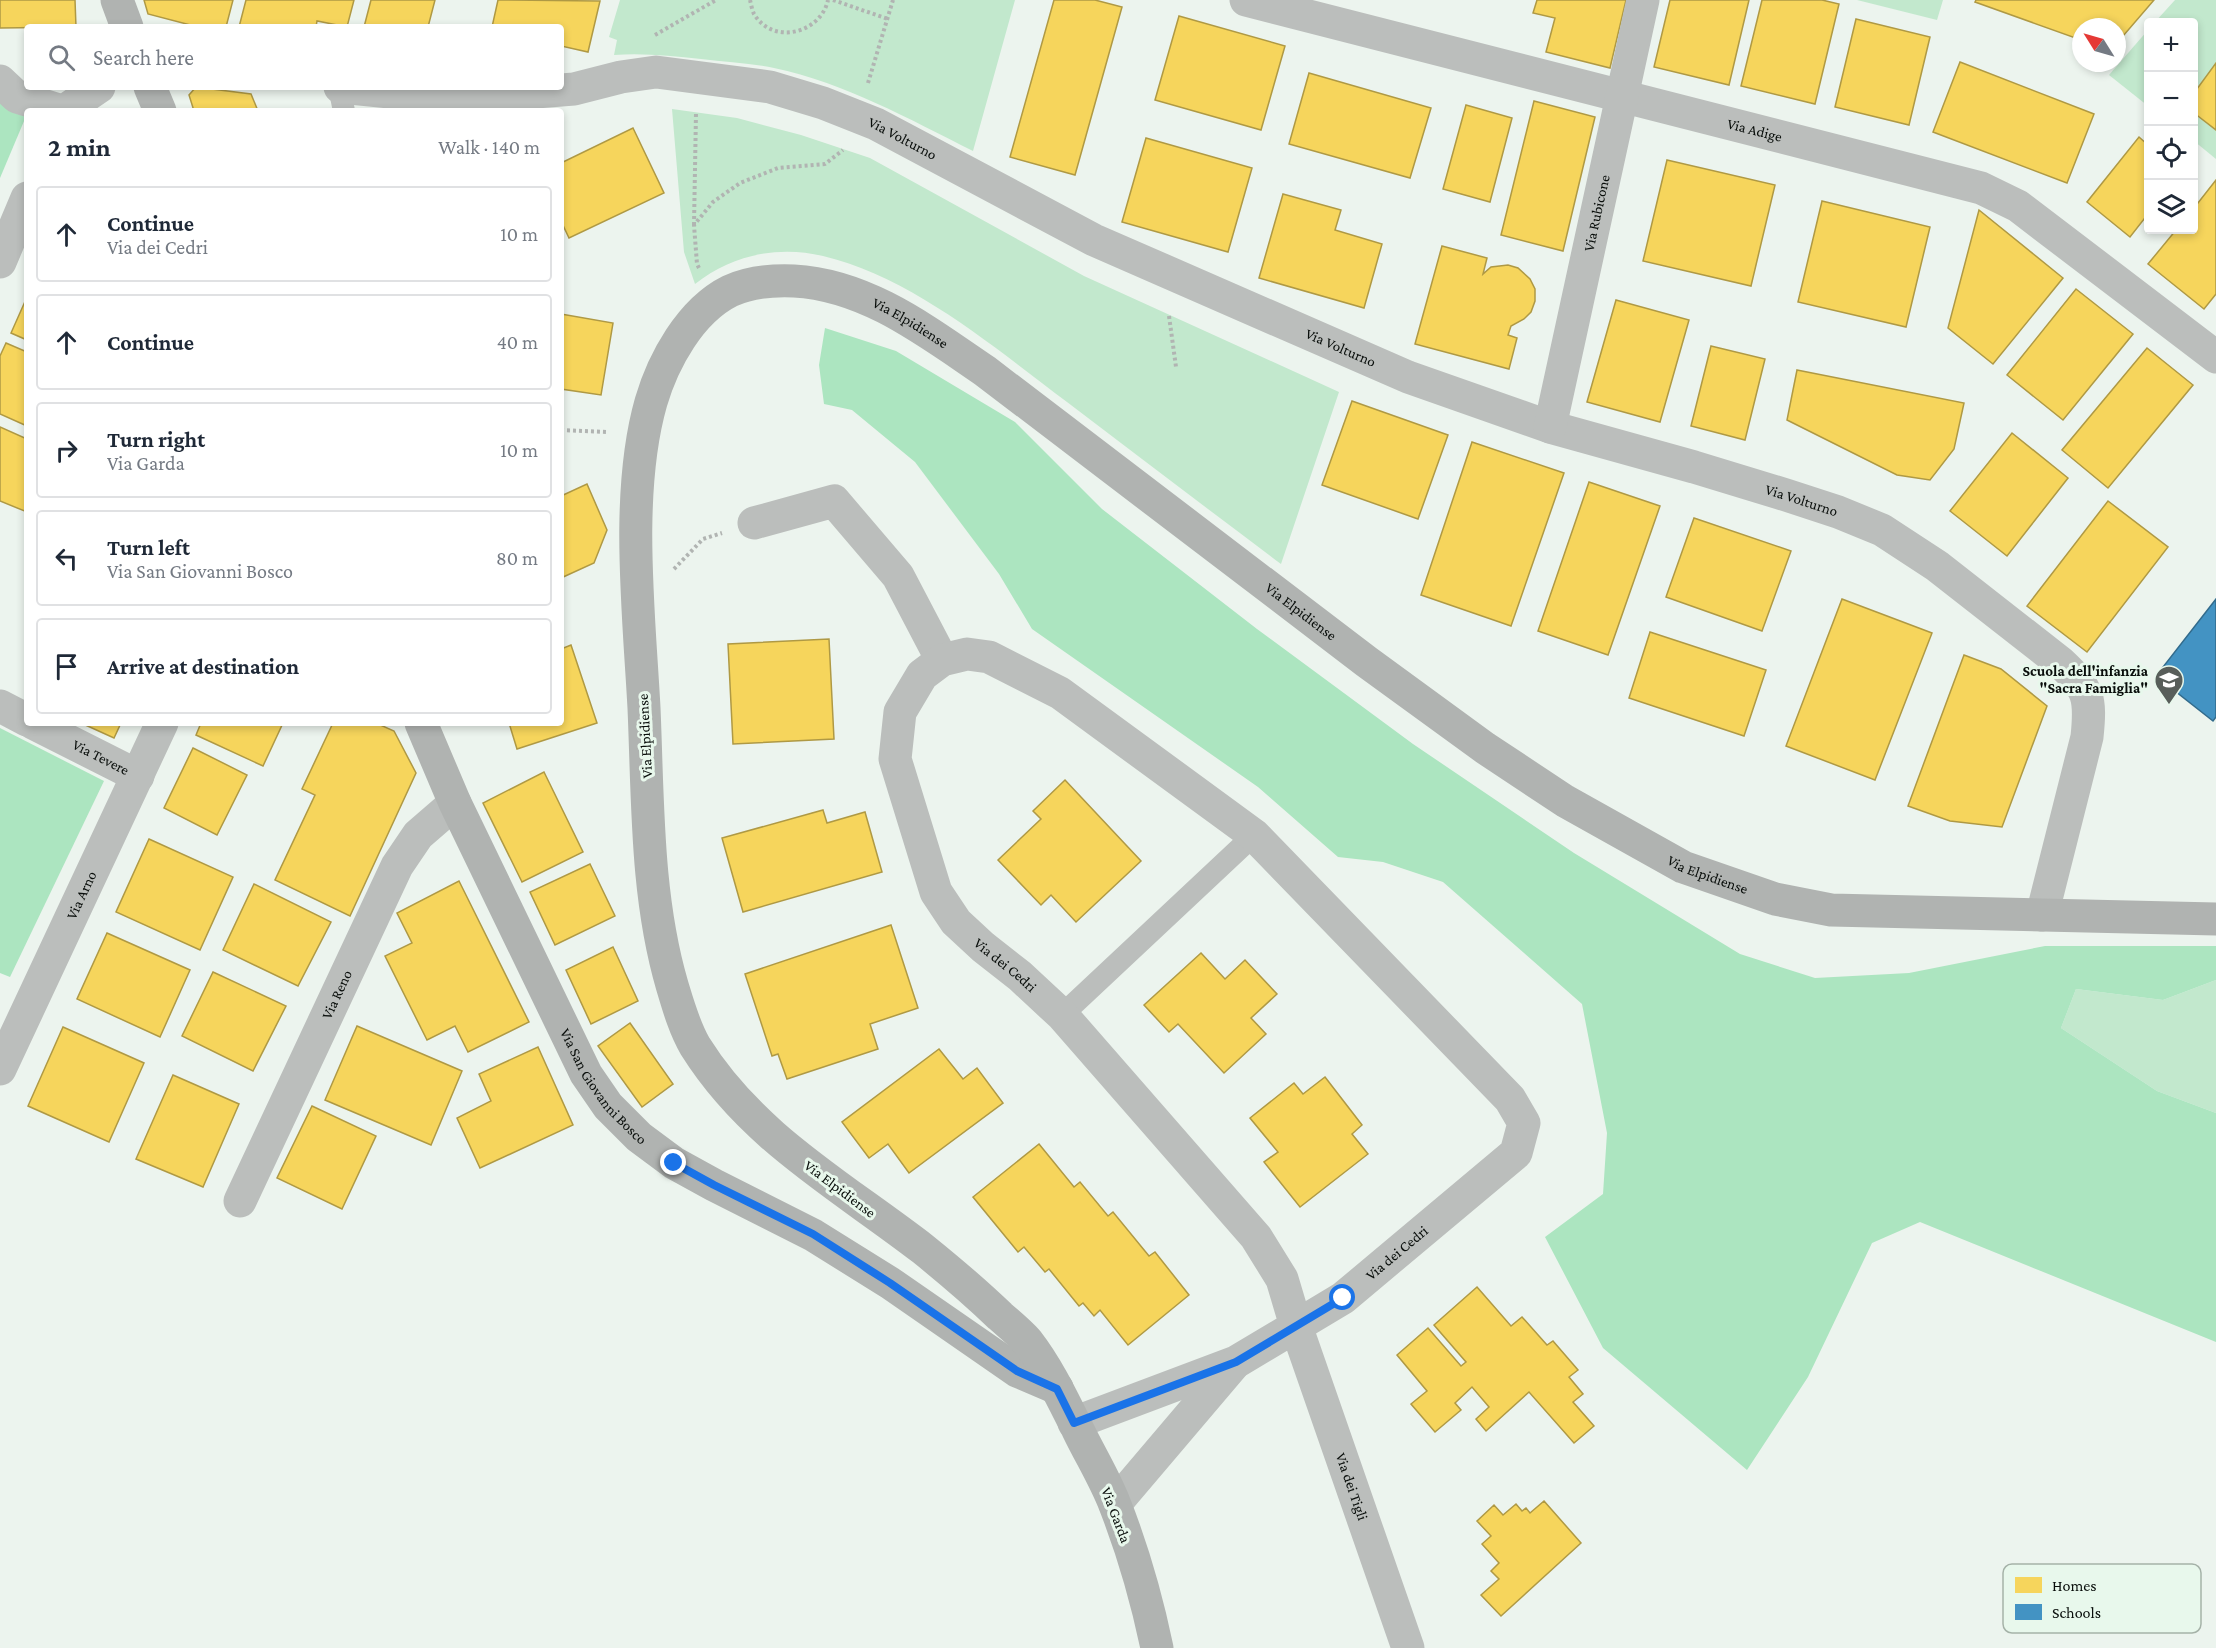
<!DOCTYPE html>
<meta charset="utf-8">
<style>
body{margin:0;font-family:"Crimson Pro",serif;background:#f2f2f3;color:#1f2937}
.controls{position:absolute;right:18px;top:18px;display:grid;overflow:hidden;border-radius:6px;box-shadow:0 3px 9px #0003}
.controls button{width:54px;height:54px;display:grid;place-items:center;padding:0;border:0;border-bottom:2px solid #e0e1e3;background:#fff;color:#1f2937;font:30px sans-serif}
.compass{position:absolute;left:2072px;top:18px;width:54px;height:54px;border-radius:50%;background:#fff;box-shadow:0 3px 9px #0003;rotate:307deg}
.stop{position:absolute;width:18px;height:18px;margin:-14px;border:4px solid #1a73e8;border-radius:50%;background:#fff}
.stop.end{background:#1a73e8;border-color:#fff;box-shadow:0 2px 6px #0008}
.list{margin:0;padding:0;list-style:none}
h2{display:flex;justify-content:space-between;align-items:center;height:78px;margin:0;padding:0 24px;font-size:26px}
h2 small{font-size:20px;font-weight:400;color:#747a83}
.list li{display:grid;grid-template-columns:39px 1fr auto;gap:18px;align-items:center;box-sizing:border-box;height:96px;margin:0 12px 12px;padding:0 12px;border:2px solid #e0e1e3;border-radius:6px}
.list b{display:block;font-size:22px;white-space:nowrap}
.list p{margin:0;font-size:20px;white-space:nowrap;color:#747a83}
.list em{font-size:20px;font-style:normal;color:#747a83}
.icon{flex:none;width:33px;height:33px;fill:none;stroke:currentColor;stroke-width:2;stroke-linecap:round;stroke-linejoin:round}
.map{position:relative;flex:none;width:2216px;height:1648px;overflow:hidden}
.search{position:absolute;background:#fff;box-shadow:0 3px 9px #0003;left:24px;top:24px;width:540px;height:66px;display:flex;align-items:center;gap:15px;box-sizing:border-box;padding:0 21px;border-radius:6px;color:#747a83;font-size:22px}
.panel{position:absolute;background:#fff;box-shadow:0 3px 9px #0003;left:24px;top:108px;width:540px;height:618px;border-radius:6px}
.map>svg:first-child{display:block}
.green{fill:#c2e8cd}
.forest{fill:#ace5c0}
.homes{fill:#f6d55c;stroke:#af9944;stroke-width:1.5}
.schools{fill:#4393c3;stroke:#326b8c;stroke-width:1.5}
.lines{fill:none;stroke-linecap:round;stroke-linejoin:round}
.path{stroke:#b1b4b2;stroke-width:4;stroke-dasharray:3 3;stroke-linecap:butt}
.lane{stroke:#bbbebc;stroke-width:22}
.street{stroke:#bbbebc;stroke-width:33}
.secondary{stroke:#b0b3b1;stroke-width:33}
.route{stroke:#1a73e8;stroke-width:8}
.labels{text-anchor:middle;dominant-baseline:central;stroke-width:6;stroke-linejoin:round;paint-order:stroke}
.street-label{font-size:15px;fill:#090e0b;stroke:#e8f8ec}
.poi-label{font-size:15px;font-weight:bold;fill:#090e0b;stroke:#e8f8ec;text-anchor:end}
.key{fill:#e8f8ec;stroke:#a5b2a8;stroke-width:1.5}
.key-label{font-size:16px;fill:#090e0b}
</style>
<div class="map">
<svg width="2216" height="1648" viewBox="0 0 2216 1648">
<rect width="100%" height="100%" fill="#ecf4ee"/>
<g class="green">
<path d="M620 0H1015L973 151C909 119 845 83 774 68 751 63 725 62 701 59 672 56 644 53 614 55L617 40 609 37Z"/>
<path d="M1857 0H1943L1937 20Z"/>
<path d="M2175 0H2216V63L2194 93V22H2155Z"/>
<path d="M2148 30V106L2109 75Z"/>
<path d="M672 109 737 118 801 135 870 158 1084 276 1339 392 1281 564C1209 510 1138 456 1067 402 995 348 912 277 823 256 778 245 732 255 695 284L684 252Z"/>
<path d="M2194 113 2216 130V159L2194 141Z"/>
<path d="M2216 980V1113L2157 1091 2061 1028 2076 989 2163 1000Z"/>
</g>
<g class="forest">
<path d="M0 78 27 83V114L0 178Z"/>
<path d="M825 328 896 351 1015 422 1102 509 1257 629 1413 744 1574 853 1740 954 1815 978 1909 973 2045 946H2216V980L2163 1000 2076 989 2061 1028 2157 1091 2216 1113V1342L1920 1222 1872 1243 1808 1377 1747 1470 1603 1348 1545 1237 1603 1194 1607 1133 1582 1004 1443 882 1383 862 1338 857 1258 787 1032 629 999 574 915 462 852 410 824 404 819 365Z"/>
<path d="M0 728 104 781 10 977 0 973Z"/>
</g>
<g class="homes">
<path d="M0 0H75L76 27 0 28Z"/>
<path d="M144 0H233L226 27H198L148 14Z"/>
<path d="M246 0H354L347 27 317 21 316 27H239Z"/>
<path d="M371 0H435L428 27H364Z"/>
<path d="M498 0 600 1 588 52 561 46V27H492Z"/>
<path d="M1054 0H1095L1122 7 1075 175 1010 157Z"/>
<path d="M1537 0H1626L1610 68 1546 52 1555 18 1533 13Z"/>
<path d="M1670 0H1749L1729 85 1654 67Z"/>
<path d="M1762 0H1822L1839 4 1815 104 1741 86Z"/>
<path d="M1976 0H2154L2117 43V27H2081V40L1975 2Z"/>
<path d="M1179 16 1285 46 1261 130 1155 100Z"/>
<path d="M1856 19 1930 37 1909 125 1835 107Z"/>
<path d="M1960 62 2094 114 2067 183 1933 132Z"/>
<path d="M2216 63V130L2194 113V93Z"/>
<path d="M1309 73 1431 108 1410 178 1289 144Z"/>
<path d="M196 87 251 94 258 111H194L189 95Z"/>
<path d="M1534 101 1595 117 1563 251 1501 235Z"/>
<path d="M1466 105 1512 118 1490 202 1443 189Z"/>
<path d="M633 128 664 193 569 238 561 221V163Z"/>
<path d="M2139 137 2148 145V214L2130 237 2087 202Z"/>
<path d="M1146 138 1252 168 1228 252 1122 222Z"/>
<path d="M1667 160 1775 185 1751 286 1643 261Z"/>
<path d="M2216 180V294L2204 309 2148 264 2176 230H2194V208Z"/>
<path d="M1283 194 1341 210 1335 230 1382 244 1364 308 1259 278Z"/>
<path d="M1822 201 1930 227 1906 327 1798 302Z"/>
<path d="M1979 210 2063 278 1993 364 1948 328Z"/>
<path d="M1442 246 1487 258 1483 274 1491 267 1508 265 1518 268 1530 279 1535 289V301L1531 312 1524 319 1511 326 1508 335 1517 338 1509 369 1415 344Z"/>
<path d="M2076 289 2133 334 2063 420 2007 375Z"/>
<path d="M27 297V340L11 333Z"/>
<path d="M1616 300 1689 320 1660 422 1587 402Z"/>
<path d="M561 314 613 323 601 395 561 389Z"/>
<path d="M6 343 27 352V426L0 414V356Z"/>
<path d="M1711 346 1765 359 1745 440 1691 426Z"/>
<path d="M2147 348 2193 385 2108 488 2062 450Z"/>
<path d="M1797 370 1964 403 1954 449 1930 480 1897 475 1787 420Z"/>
<path d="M1352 401 1448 435 1418 519 1322 485Z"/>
<path d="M0 427 27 439V512L0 501Z"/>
<path d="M2012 433 2068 478 2007 556 1950 511Z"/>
<path d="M1472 442 1564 473 1511 626 1421 595Z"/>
<path d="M1589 482 1660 506 1608 655 1538 631Z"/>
<path d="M587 484 607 530 594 563 561 578V496Z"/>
<path d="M2108 501 2168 547 2087 652 2027 606Z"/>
<path d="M1694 518 1791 551 1762 631 1666 597Z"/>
<path d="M1842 599 1932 633 1875 780 1786 746Z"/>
<path d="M1650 632 1766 670 1744 736 1629 698Z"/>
<path d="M829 639 834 739 733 744 728 644Z"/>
<path d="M571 645 597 723 517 749 509 723H561V649Z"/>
<path d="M1964 655 2001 669 2047 706 2002 827 1950 821 1908 806Z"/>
<path d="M81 723H121L114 738Z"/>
<path d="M201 723H283L263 766 196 735Z"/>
<path d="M333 723H376L394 731 416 773 350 916 275 880 315 795 302 789Z"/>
<path d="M193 748 247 775 217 835 164 808Z"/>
<path d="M544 772 583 852 522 882 483 803Z"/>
<path d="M1065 780 1141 861 1076 922 1051 895 1041 905 998 860 1041 819 1033 811Z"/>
<path d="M823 810 827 823 865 812 882 872 743 912 722 838Z"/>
<path d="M149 839 233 877 200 950 116 912Z"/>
<path d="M590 864 615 916 555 945 530 892Z"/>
<path d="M459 881 529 1022 468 1052 455 1026 427 1040 385 956 412 943 397 913Z"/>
<path d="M254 884 331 922 298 986 223 950Z"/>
<path d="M891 925 918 1008 870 1024 878 1049 787 1079 778 1054 772 1056 745 974Z"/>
<path d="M107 933 190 970 160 1037 77 999Z"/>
<path d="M613 947 638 1001 591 1024 566 970Z"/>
<path d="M1201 953 1225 979 1245 960 1277 994 1251 1018 1266 1034 1224 1073 1178 1024 1169 1032 1144 1005Z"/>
<path d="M213 972 286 1006 253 1071 182 1036Z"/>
<path d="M630 1023 673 1084 642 1107 598 1046Z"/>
<path d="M357 1026 462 1071 431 1145 325 1100Z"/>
<path d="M63 1027 144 1063 109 1142 28 1106Z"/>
<path d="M538 1047 573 1125 480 1168 457 1118 491 1101 479 1074Z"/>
<path d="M939 1049 963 1079 977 1068 1003 1103 909 1173 888 1144 869 1158 842 1122Z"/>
<path d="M173 1075 239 1104 203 1187 136 1159Z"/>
<path d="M1325 1077 1362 1125 1352 1134 1368 1154 1300 1207 1264 1162 1278 1152 1250 1118 1294 1083 1303 1094Z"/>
<path d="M312 1106 376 1136 342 1209 277 1178Z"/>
<path d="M1039 1144 1074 1187 1080 1182 1108 1216 1113 1212 1149 1256 1155 1252 1189 1295 1128 1345 1100 1310 1094 1316 1083 1303 1079 1306 1049 1269 1045 1272 1024 1247 1018 1252 973 1197Z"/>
<path d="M1477 1287 1511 1326 1522 1317 1547 1345 1553 1341 1578 1370 1569 1377 1583 1394 1573 1402 1594 1426 1574 1443 1529 1392 1486 1431 1476 1419 1489 1407 1472 1387 1455 1403 1461 1410 1435 1432 1411 1404 1427 1391 1397 1355 1428 1328 1461 1366 1466 1362 1434 1325Z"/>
<path d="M1544 1501 1581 1543 1501 1616 1481 1595 1499 1579 1491 1571 1499 1563 1482 1544 1491 1536 1477 1521 1494 1505 1503 1515 1516 1504 1522 1511 1526 1508 1530 1513Z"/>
</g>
<path class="schools" d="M2216 599V717L2213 721 2156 676Z"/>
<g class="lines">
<g class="path">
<path d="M750 0C751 4 752 10 754 14 773 46 821 33 828 0"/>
<path d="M833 0 888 19"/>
<path d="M655 35 716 0"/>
<path d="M868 83 893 0"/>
<path d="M694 225 696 113"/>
<path d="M699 268 697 264 694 225 713 202 740 183 778 168 825 164 843 150"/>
<path d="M1169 316 1176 367"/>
<path d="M561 430 608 432"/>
<path d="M674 569 703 539 722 533"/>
</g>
<g class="lane">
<path d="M339 87 344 111"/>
<path d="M1062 1015 1254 835"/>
</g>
<g class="street">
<path id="s1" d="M1246 0 1981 188 2018 206 2216 357"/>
<path d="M0 81 17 97 62 111"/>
<path id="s2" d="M340 87 430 96H485L574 89 621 77 656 72 770 87 823 103 876 124 1094 240 1408 377 1550 427 1694 467 1786 495 1838 512 1882 530 1937 566 2061 663C2089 689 2091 698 2087 737L2042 915"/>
<path d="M64 111 99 87"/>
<path d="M0 262 27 198"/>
<path id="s3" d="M1550 427 1643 0"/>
<path d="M754 523 834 501 898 576 942 660"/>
<path d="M0 706 27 720"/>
<path id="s4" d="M33 723 138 776"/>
<path id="s5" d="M0 1069 162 723"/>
<path id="s6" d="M240 1201 397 866 418 835 455 803"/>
<path id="s7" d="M1074 1423 1236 1362 1343 1298 1516 1153 1524 1123 1510 1099 1254 835 1060 693 989 657 967 654 942 660 922 675 900 712 895 759 936 892 956 922 983 947 1020 976 1062 1015 1256 1237 1282 1279 1296 1326 1408 1648"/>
<path d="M1115 1504 1233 1365"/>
</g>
<g class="secondary">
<path d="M117 0 127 27"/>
<path d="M150 87 160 111"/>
<path id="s8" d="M421 723 455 803 586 1074 608 1106 639 1137 674 1163 714 1185 813 1235 890 1283 1017 1371 1057 1388"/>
<path id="s9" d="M1157 1648C1147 1600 1133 1551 1115 1505 1105 1479 1090 1455 1078 1430 1063 1400 1048 1368 1027 1341 1019 1332 1009 1324 1000 1316 975 1292 949 1270 923 1249 840 1185 752 1137 695 1046 684 1027 678 1005 672 985 646 896 648 800 644 708 639 614 625 493 651 402 663 361 690 311 730 291 750 282 772 280 794 281 867 285 926 331 985 371L1367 662 1485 748 1565 801 1683 867 1775 899 1831 910 2216 919"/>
</g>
</g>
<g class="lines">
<path class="route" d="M674 1163 714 1185 813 1234 890 1283 1017 1371 1057 1389 1074 1423 1236 1362 1343 1298"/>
</g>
<defs>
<g id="school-pin" transform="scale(1.5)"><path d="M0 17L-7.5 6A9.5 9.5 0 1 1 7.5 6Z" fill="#585e5a" stroke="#e8f8ec"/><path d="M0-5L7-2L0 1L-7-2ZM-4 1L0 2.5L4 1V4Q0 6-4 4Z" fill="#fff"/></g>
</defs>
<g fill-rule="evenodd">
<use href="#school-pin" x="2169" y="680"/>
</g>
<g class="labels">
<g class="street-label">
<text stroke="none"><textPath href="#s1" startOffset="525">Via Adige</textPath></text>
<text stroke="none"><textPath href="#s2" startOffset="576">Via Volturno</textPath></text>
<text stroke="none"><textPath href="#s3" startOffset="219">Via Rubicone</textPath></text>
<text stroke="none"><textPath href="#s9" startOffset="1764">Via Elpidiense</textPath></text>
<text stroke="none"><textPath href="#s2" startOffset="1062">Via Volturno</textPath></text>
<text stroke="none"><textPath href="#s2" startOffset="1548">Via Volturno</textPath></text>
<text stroke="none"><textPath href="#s9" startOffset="2250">Via Elpidiense</textPath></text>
<text transform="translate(645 736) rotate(-93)">Via Elpidiense</text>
<text stroke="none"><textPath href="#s4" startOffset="76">Via Tevere</textPath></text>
<text stroke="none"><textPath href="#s9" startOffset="2736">Via Elpidiense</textPath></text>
<text stroke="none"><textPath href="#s5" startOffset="192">Via Arno</textPath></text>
<text stroke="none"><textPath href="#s7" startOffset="1674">Via dei Cedri</textPath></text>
<text stroke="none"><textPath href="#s6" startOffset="228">Via Reno</textPath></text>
<text stroke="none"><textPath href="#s8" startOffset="408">Via San Giovanni Bosco</textPath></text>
<text transform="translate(840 1189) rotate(37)">Via Elpidiense</text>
<text stroke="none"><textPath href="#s7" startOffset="368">Via dei Cedri</textPath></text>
<text stroke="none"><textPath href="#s7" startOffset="2313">Via dei Tigli</textPath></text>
<text transform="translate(1116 1515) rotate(69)">Via Garda</text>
</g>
<g class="poi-label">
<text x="2148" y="671">Scuola dell'infanzia<tspan x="2148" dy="17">"Sacra Famiglia"</tspan></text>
</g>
</g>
<rect x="2003" y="1564" width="198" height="69" rx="9" class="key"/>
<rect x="2015" y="1577" width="27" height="16" fill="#f6d55c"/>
<rect x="2015" y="1604" width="27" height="16" fill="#4393c3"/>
<g class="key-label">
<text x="2052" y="1591">Homes</text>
<text x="2052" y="1618">Schools</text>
</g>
</svg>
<div class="controls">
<button>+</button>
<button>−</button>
<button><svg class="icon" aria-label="locate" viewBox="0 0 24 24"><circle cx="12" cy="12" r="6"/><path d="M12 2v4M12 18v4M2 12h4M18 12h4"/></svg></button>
<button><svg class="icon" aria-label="layers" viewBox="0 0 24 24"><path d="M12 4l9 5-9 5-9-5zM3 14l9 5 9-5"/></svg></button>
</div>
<svg class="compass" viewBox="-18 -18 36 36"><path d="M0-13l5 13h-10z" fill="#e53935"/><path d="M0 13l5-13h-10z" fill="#747a83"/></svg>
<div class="stop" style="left:1343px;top:1298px"></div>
<div class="stop end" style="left:674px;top:1163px"></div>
<div class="search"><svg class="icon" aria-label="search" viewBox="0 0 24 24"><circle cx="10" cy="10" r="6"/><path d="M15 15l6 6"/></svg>Search here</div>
<section class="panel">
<h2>2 min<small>Walk · 140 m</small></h2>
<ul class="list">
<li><svg class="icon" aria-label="ahead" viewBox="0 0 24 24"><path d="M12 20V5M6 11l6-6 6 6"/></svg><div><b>Continue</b><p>Via dei Cedri</p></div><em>10 m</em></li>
<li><svg class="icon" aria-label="ahead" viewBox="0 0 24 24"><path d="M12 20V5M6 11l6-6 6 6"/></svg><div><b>Continue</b></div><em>40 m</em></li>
<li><svg class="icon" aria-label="right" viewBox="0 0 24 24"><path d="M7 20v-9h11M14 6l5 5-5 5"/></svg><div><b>Turn right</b><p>Via Garda</p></div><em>10 m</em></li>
<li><svg class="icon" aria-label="left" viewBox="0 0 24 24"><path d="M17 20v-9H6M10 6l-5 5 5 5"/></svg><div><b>Turn left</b><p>Via San Giovanni Bosco</p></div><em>80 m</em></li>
<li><svg class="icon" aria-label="arrive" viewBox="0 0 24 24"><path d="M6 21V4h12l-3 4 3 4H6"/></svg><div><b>Arrive at destination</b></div></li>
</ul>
</section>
</div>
